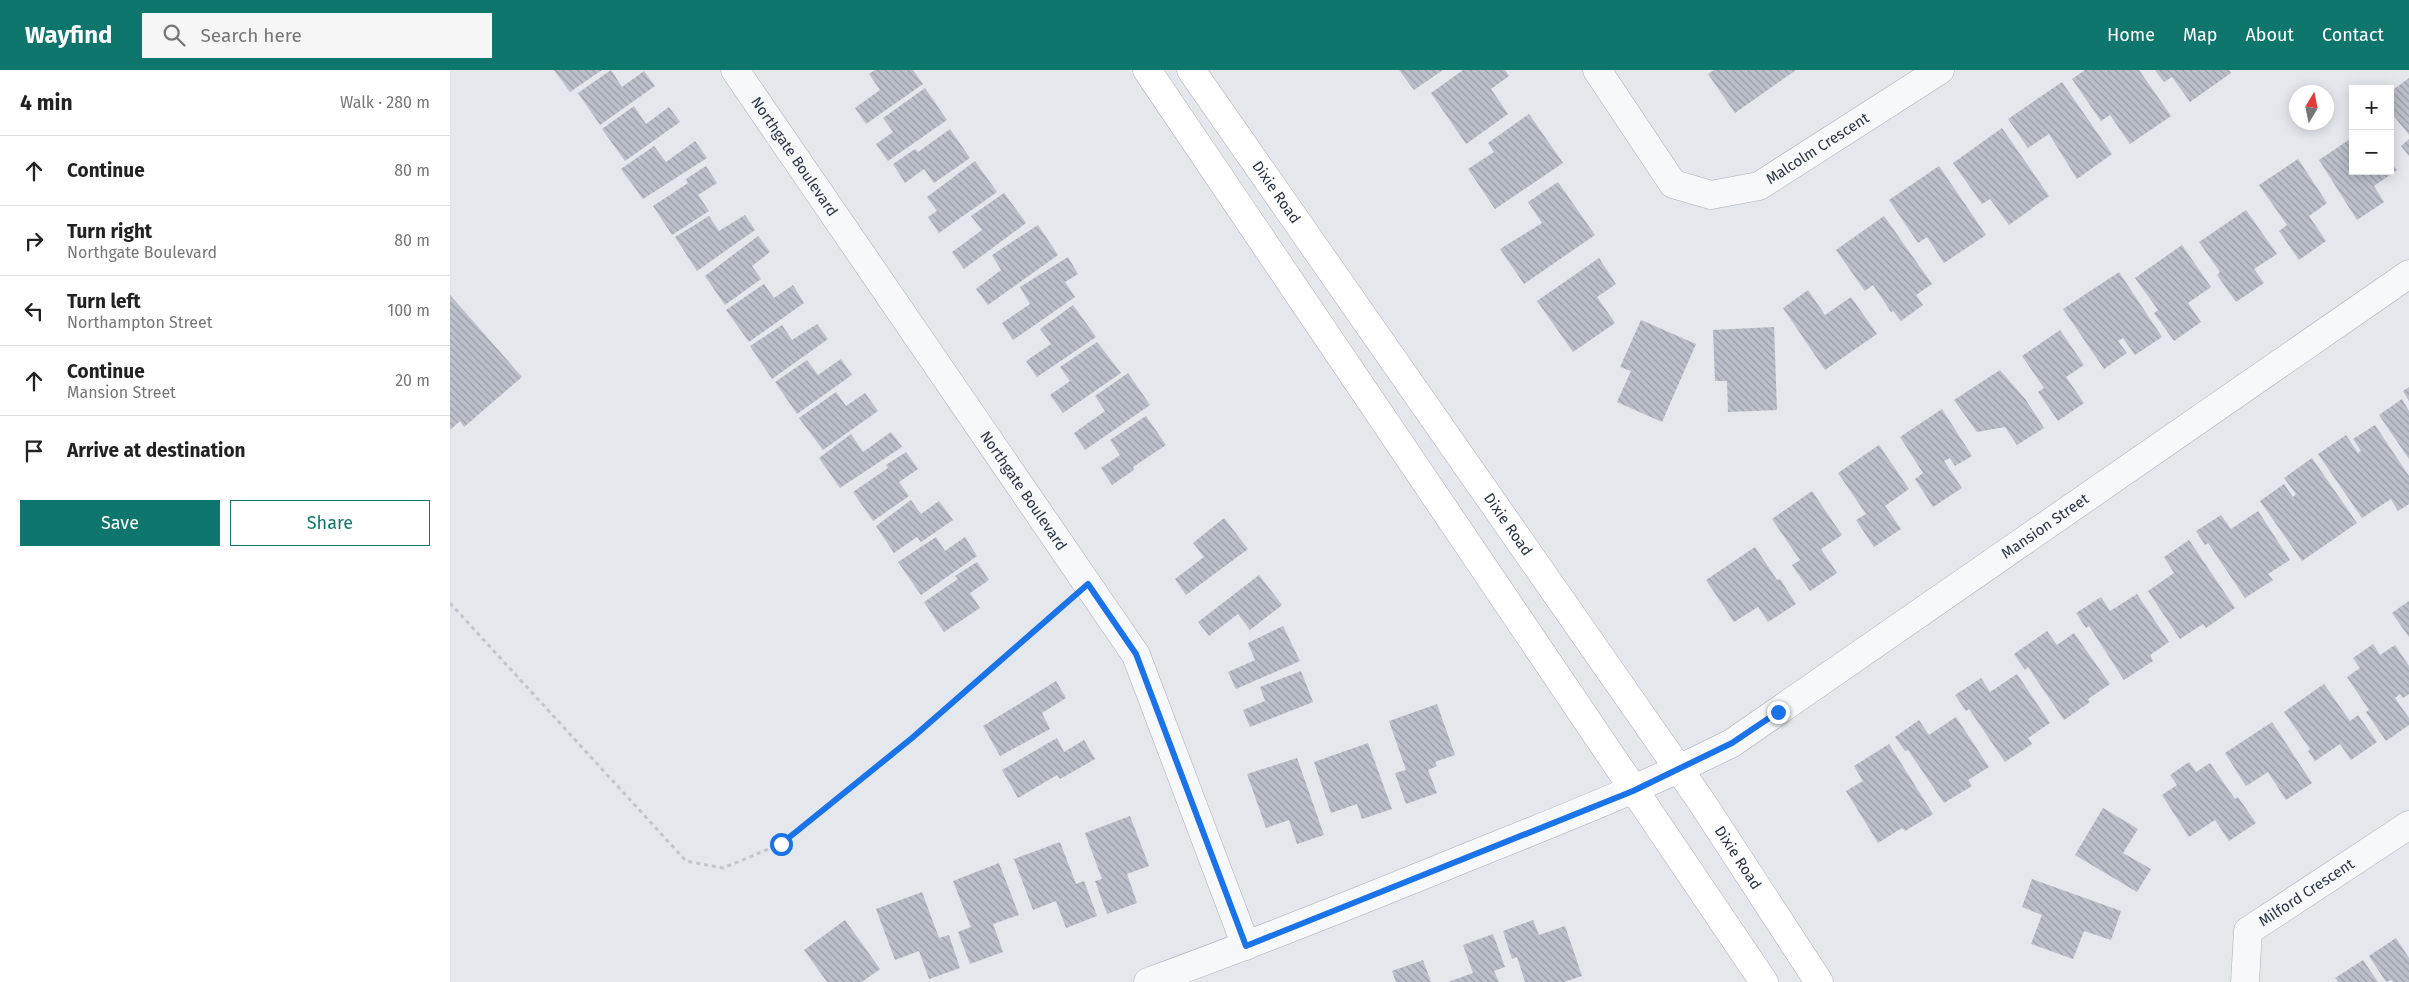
<!DOCTYPE html>
<meta charset="utf-8">
<style>
body{margin:0;font-family:"Fira Sans",sans-serif;background:#f6f6f6;color:#222}
.controls{position:absolute;right:15px;top:15px;display:grid;overflow:hidden;border-radius:0px;box-shadow:0 2px 12px #0003}
.controls button{width:45px;height:45px;display:grid;place-items:center;padding:0;border:0;border-bottom:1px solid #e0e0e0;background:#fff;color:#222;font:25px sans-serif}
.compass{position:absolute;left:1839px;top:15px;width:45px;height:45px;border-radius:50%;background:#fff;box-shadow:0 2px 12px #0003;rotate:10deg}
.stop{position:absolute;width:15px;height:15px;margin:-11px;border:4px solid #1a73e8;border-radius:50%;background:#fff}
.stop.end{background:#1a73e8;border-color:#fff;box-shadow:0 1px 5px #0008}
.list{margin:0;padding:0;list-style:none}
h2{display:flex;justify-content:space-between;align-items:center;height:65px;margin:0;padding:0 20px;font-size:21px}
h2 small{font-size:16px;font-weight:400;color:#767676}
.list li{display:grid;grid-template-columns:32px 1fr auto;gap:15px;align-items:center;box-sizing:border-box;height:70px;padding:0 20px;border-top:1px solid #e0e0e0}
.list b{display:block;font-size:19px;white-space:nowrap}
.list p{margin:0;font-size:16px;white-space:nowrap;color:#767676}
.list em{font-size:16px;font-style:normal;color:#767676}
.actions{display:flex;gap:10px;padding:15px 20px}
.actions a{flex:1;padding:11px 0;border:1px solid #0f766e;border-radius:0px;text-align:center;font-size:18px;color:#0f766e}
.actions .main{background:#0f766e;color:#fff}
.icon{flex:none;width:28px;height:28px;fill:none;stroke:currentColor;stroke-width:2;stroke-linecap:round;stroke-linejoin:round}
.map{position:relative;flex:none;width:1959px;height:912px;overflow:hidden}
header{display:flex;align-items:center;gap:30px;box-sizing:border-box;height:70px;padding:0 25px;background:#0f766e;color:#fff}
header strong{font-size:24px}
nav{display:flex;gap:28px;margin-inline-start:auto;font-size:18px}
.search{width:350px;height:45px;background:#f6f6f6;display:flex;align-items:center;gap:12px;box-sizing:border-box;padding:0 18px;border-radius:0px;color:#767676;font-size:19px}
main{display:flex}
aside{flex:1;background:#fff}
.map>svg:first-child{display:block}
.building{fill:url(#building-back-hatch)}
.lines{fill:none;stroke-linecap:round;stroke-linejoin:round}
.minor-casing{stroke:#a9aeb7;stroke-width:29}
.secondary-casing{stroke:#a9aeb7;stroke-width:29}
.path{stroke:#c2c5cb;stroke-width:3;stroke-dasharray:4 4;stroke-linecap:butt}
.minor{stroke:#f7f8fa;stroke-width:28}
.secondary{stroke:#fff;stroke-width:28}
.route{stroke:#1a73e8;stroke-width:6}
.labels{text-anchor:middle;dominant-baseline:central;stroke-width:4;stroke-linejoin:round;paint-order:stroke}
.street-label{font-size:15px;fill:#2b3445;stroke:#f4f6f9}
</style>
<header>
<strong>Wayfind</strong>
<div class="search"><svg class="icon" aria-label="search" viewBox="0 0 24 24"><circle cx="10" cy="10" r="6"/><path d="M15 15l6 6"/></svg>Search here</div>
<nav><a>Home</a><a>Map</a><a>About</a><a>Contact</a></nav>
</header>
<main>
<aside>
<h2>4 min<small>Walk · 280 m</small></h2>
<ul class="list">
<li><svg class="icon" aria-label="ahead" viewBox="0 0 24 24"><path d="M12 20V5M6 11l6-6 6 6"/></svg><div><b>Continue</b></div><em>80 m</em></li>
<li><svg class="icon" aria-label="right" viewBox="0 0 24 24"><path d="M7 20v-9h11M14 6l5 5-5 5"/></svg><div><b>Turn right</b><p>Northgate Boulevard</p></div><em>80 m</em></li>
<li><svg class="icon" aria-label="left" viewBox="0 0 24 24"><path d="M17 20v-9H6M10 6l-5 5 5 5"/></svg><div><b>Turn left</b><p>Northampton Street</p></div><em>100 m</em></li>
<li><svg class="icon" aria-label="ahead" viewBox="0 0 24 24"><path d="M12 20V5M6 11l6-6 6 6"/></svg><div><b>Continue</b><p>Mansion Street</p></div><em>20 m</em></li>
<li><svg class="icon" aria-label="arrive" viewBox="0 0 24 24"><path d="M6 21V4h12l-3 4 3 4H6"/></svg><div><b>Arrive at destination</b></div></li>
</ul>
<div class="actions"><a class="main">Save</a><a>Share</a></div>
</aside>
<div class="map">
<svg width="1959" height="912" viewBox="0 0 1959 912">
<defs>
<pattern id="building-back-hatch" width="6" height="6" patternUnits="userSpaceOnUse" patternTransform="scale(1.25)"><rect width="6" height="6" fill="#bbc0ca"/><path d="M-1 5l2 2M0 0l6 6M5-1l2 2" fill="none" stroke="#989da6"/></pattern>
</defs>
<rect width="100%" height="100%" fill="#e4e7ec"/>
<g class="building">
<path d="M104 0H152L120 22Z"/>
<path d="M161 0 172 17 194 1 205 16 150 55 128 23Z"/>
<path d="M425 0H463L473 14 416 54 405 38 430 20 419 4Z"/>
<path d="M949 0H993L964 20Z"/>
<path d="M1013 0H1055L1059 6 1041 19 1058 44 1016 74 981 23Z"/>
<path d="M1264 0H1346L1285 43 1258 4Z"/>
<path d="M1635 0H1689L1721 46 1680 74 1660 45 1651 51 1622 9Z"/>
<path d="M1705 0H1779L1781 3 1740 32 1722 7 1714 12Z"/>
<path d="M1959 8V65L1940 41V22Z"/>
<path d="M1612 12 1662 84 1627 109 1599 64 1578 78 1558 49Z"/>
<path d="M475 18 497 50 438 91 426 74 443 62 433 48Z"/>
<path d="M184 36 196 54 219 37 230 52 175 91 152 59Z"/>
<path d="M1079 44 1113 93 1045 139 1018 99 1044 82 1038 73Z"/>
<path d="M1552 58 1599 126 1559 155 1540 129 1532 134 1503 93Z"/>
<path d="M500 59 520 88 484 113 474 99 455 113 443 94 465 79 468 82Z"/>
<path d="M1903 67V101H1940V91L1947 100 1924 116 1934 132 1907 150 1869 90Z"/>
<path d="M1959 69V86L1951 76Z"/>
<path d="M245 71 257 88 193 129 171 99 204 76 216 92Z"/>
<path d="M1848 89 1877 133 1859 146 1876 171 1849 190 1829 161 1837 155 1809 115Z"/>
<path d="M525 91 547 122 489 163 478 147 487 141 477 127Z"/>
<path d="M256 96 267 113 248 125 259 141 222 165 203 136 238 113 236 109Z"/>
<path d="M1489 96 1536 165 1494 193 1477 167 1468 173 1439 130Z"/>
<path d="M1108 112 1145 165 1074 214 1050 179 1092 153 1078 132Z"/>
<path d="M554 123 576 153 514 199 502 182 532 160 521 146Z"/>
<path d="M1796 140 1827 184 1804 199 1814 213 1786 232 1767 205 1770 202 1749 172Z"/>
<path d="M295 145 305 160 247 201 225 167 259 146 269 161Z"/>
<path d="M1434 146 1482 214 1466 225 1473 235 1451 251 1443 241 1441 242 1423 215 1415 221 1386 180Z"/>
<path d="M588 155 608 185 538 235 526 219 551 200 542 185Z"/>
<path d="M308 166 320 182 302 196 311 209 275 235 255 206Z"/>
<path d="M1732 175 1761 217 1738 233 1751 252 1724 271 1704 243 1708 240 1685 208Z"/>
<path d="M618 187 628 204 615 212 625 227 563 270 552 253 580 234 570 217Z"/>
<path d="M1149 188 1166 214 1147 227 1165 253 1123 282 1087 231Z"/>
<path d="M1669 202 1712 267 1685 285 1673 268 1668 271 1677 283 1654 299 1613 239Z"/>
<path d="M314 214 324 228 343 215 354 233 299 272 276 240Z"/>
<path d="M1358 220 1375 245 1401 227 1427 264 1375 300 1333 238Z"/>
<path d="M0 225 72 307 14 357 10 351 0 360Z"/>
<path d="M623 235 646 267 587 307 576 291 601 274 590 259Z"/>
<path d="M1191 250 1246 274 1212 352 1167 332 1181 301 1170 297Z"/>
<path d="M367 254 378 269 322 309 300 276 332 255 342 270Z"/>
<path d="M1324 257 1327 340 1278 342 1277 311H1265L1263 260Z"/>
<path d="M1610 260 1634 295 1616 307 1634 333 1608 351 1588 322 1594 318 1572 286Z"/>
<path d="M647 272 671 303 613 343 600 325 620 311 610 297Z"/>
<path d="M391 289 402 305 347 344 325 312 357 290 368 305Z"/>
<path d="M1550 300 1576 330 1594 358 1567 375 1555 357 1527 362 1504 330Z"/>
<path d="M678 303 700 335 635 380 624 363 655 341 645 326Z"/>
<path d="M1959 317V331L1953 321Z"/>
<path d="M386 322 396 336 415 323 428 341 373 380 349 348Z"/>
<path d="M1952 329 1959 341V389L1929 345Z"/>
<path d="M1492 339 1522 386 1505 396 1500 388 1494 391 1512 418 1483 437 1465 409 1473 403 1450 367Z"/>
<path d="M696 346 716 375 683 397 684 400 662 415 651 398 670 385 660 370Z"/>
<path d="M1925 355 1959 406V434L1948 441 1941 429 1912 448 1868 384 1896 365 1908 383 1911 381 1903 369Z"/>
<path d="M441 362 452 377 390 418 369 388 401 364 413 382Z"/>
<path d="M1429 375 1459 419 1435 436 1451 459 1424 477 1406 450 1416 444 1388 403Z"/>
<path d="M456 382 468 399 449 412 459 426 423 451 403 422 438 398 436 395Z"/>
<path d="M1862 388 1907 453 1852 491 1810 431 1834 414 1843 427 1846 424 1834 408Z"/>
<path d="M1362 421 1392 465 1371 479 1387 503 1360 521 1342 495 1350 490 1322 449Z"/>
<path d="M461 430 471 444 489 431 503 450 471 472 467 467 444 483 426 456Z"/>
<path d="M1808 441 1840 490 1818 504 1823 510 1795 528 1758 473 1755 475 1746 461 1771 445 1781 459Z"/>
<path d="M774 448 798 479 736 525 725 509 754 487 743 473Z"/>
<path d="M486 467 495 481 515 467 527 486 471 525 448 492Z"/>
<path d="M1739 470 1785 538 1756 558 1753 554 1730 569 1698 521 1724 503 1714 487Z"/>
<path d="M1305 477 1327 510 1330 509 1346 534 1318 552 1308 537 1284 552 1256 510Z"/>
<path d="M527 492 539 510 520 523 530 538 494 562 474 532 508 509 505 506Z"/>
<path d="M809 505 832 535 800 560 788 544 759 566 748 552Z"/>
<path d="M1687 524 1719 572 1700 585 1703 591 1674 610 1639 556 1636 558 1626 543 1651 527 1660 541Z"/>
<path d="M1959 531V567L1942 543Z"/>
<path d="M833 556 850 591 786 619 778 602 805 590 798 573Z"/>
<path d="M1597 561 1607 575 1624 563 1660 614 1638 629 1640 632 1614 650 1578 597 1575 600 1564 584Z"/>
<path d="M1923 574 1930 585 1945 575 1959 596V624L1953 628 1950 624 1945 628 1959 648V655L1936 671 1916 642 1919 640 1897 607 1910 598 1903 588Z"/>
<path d="M851 601 863 632 800 657 793 640 815 631 810 617Z"/>
<path d="M1567 604 1600 653 1578 668 1582 674 1555 692 1519 639 1516 641 1505 625 1531 608 1540 622Z"/>
<path d="M606 611 616 628 592 643 600 659 550 686 533 656Z"/>
<path d="M1874 614 1900 651 1908 645 1927 672 1901 690 1890 674 1865 691 1858 681 1860 679 1834 642Z"/>
<path d="M987 634 1005 685 985 692 987 696 978 700 987 723 956 734 945 703 956 700 939 651Z"/>
<path d="M1506 647 1539 697 1518 710 1522 716 1494 733 1458 680 1455 681 1445 667 1469 650 1479 665Z"/>
<path d="M1822 652 1862 713 1836 730 1818 702 1796 716 1775 683Z"/>
<path d="M607 668 614 682 634 670 645 689 610 709 607 705 568 728 552 700Z"/>
<path d="M918 673 942 739 912 749 907 734 881 743 864 692Z"/>
<path d="M1439 674 1483 744 1455 761 1452 758 1428 773 1396 721 1413 711 1404 696Z"/>
<path d="M847 688 874 765 847 774 839 750 816 758 797 704Z"/>
<path d="M1739 692 1746 702 1760 693 1785 729 1788 727 1806 753 1779 771 1765 750 1739 767 1712 725 1727 715 1720 705Z"/>
<path d="M1653 738 1688 759 1673 783 1701 799 1687 822 1625 785Z"/>
<path d="M680 746 699 796 677 804 687 833 657 844 645 811 652 809 635 763Z"/>
<path d="M610 772 626 814 634 811 647 846 616 858 606 831 583 840 564 789Z"/>
<path d="M549 793 569 845 543 854 553 882 520 894 508 862 521 857 503 811Z"/>
<path d="M1582 809 1671 841 1661 870 1634 861 1623 889 1581 874 1592 845 1572 837Z"/>
<path d="M472 822 489 868 499 865 510 898 479 909 469 881 445 890 426 839Z"/>
<path d="M395 850 430 899 412 912H377L354 880Z"/>
<path d="M1083 850 1089 865 1115 856 1132 906 1114 912H1075L1067 887 1062 889 1053 861Z"/>
<path d="M1043 864 1055 897 1044 901 1049 912H998L1023 903 1013 875Z"/>
<path d="M1946 868 1959 888V912H1943L1941 910 1936 912 1919 886Z"/>
<path d="M973 890 981 912H946L942 901Z"/>
<path d="M1913 890 1928 912H1888L1885 908Z"/>
</g>
<g class="lines">
<g class="minor-casing">
<g id="minor">
<path id="s1" d="M285 0 686 585 796 876"/>
<path id="s2" d="M1147 0 1223 114 1261 125 1309 116 1490 0"/>
<path id="s3" d="M698 912C802 874 905 833 1008 791 1100 754 1193 718 1282 673L1959 204"/>
<path id="s4" d="M1795 912 1798 861 1959 755"/>
</g>
</g>
<g class="secondary-casing">
<g id="secondary">
<path d="M697 0 1314 912"/>
<path id="s5" d="M741 0 1251 731 1369 912"/>
</g>
</g>
<path class="path" d="M0 533 236 791 273 798 331 774 462 668 615 535"/>
<use href="#minor" class="minor"/>
<use href="#secondary" class="secondary"/>
</g>
<g class="lines">
<path class="route" d="M331 774 462 668 638 514 686 584 796 876 1183 721 1282 673 1328 642"/>
</g>
<g class="labels">
<g class="street-label">
<text stroke="none"><textPath href="#s2" startOffset="295">Malcolm Crescent</textPath></text>
<text stroke="none"><textPath href="#s1" startOffset="105">Northgate Boulevard</textPath></text>
<text stroke="none"><textPath href="#s5" startOffset="149">Dixie Road</textPath></text>
<text stroke="none"><textPath href="#s1" startOffset="510">Northgate Boulevard</textPath></text>
<text stroke="none"><textPath href="#s5" startOffset="554">Dixie Road</textPath></text>
<text stroke="none"><textPath href="#s3" startOffset="1012">Mansion Street</textPath></text>
<text stroke="none"><textPath href="#s5" startOffset="959">Dixie Road</textPath></text>
<text stroke="none"><textPath href="#s4" startOffset="121">Milford Crescent</textPath></text>
</g>
</g>
</svg>
<div class="controls">
<button>+</button>
<button>−</button>
</div>
<svg class="compass" viewBox="-18 -18 36 36"><path d="M0-13l5 13h-10z" fill="#e53935"/><path d="M0 13l5-13h-10z" fill="#767676"/></svg>
<div class="stop" style="left:331px;top:774px"></div>
<div class="stop end" style="left:1328px;top:642px"></div>
</div>
</main>
